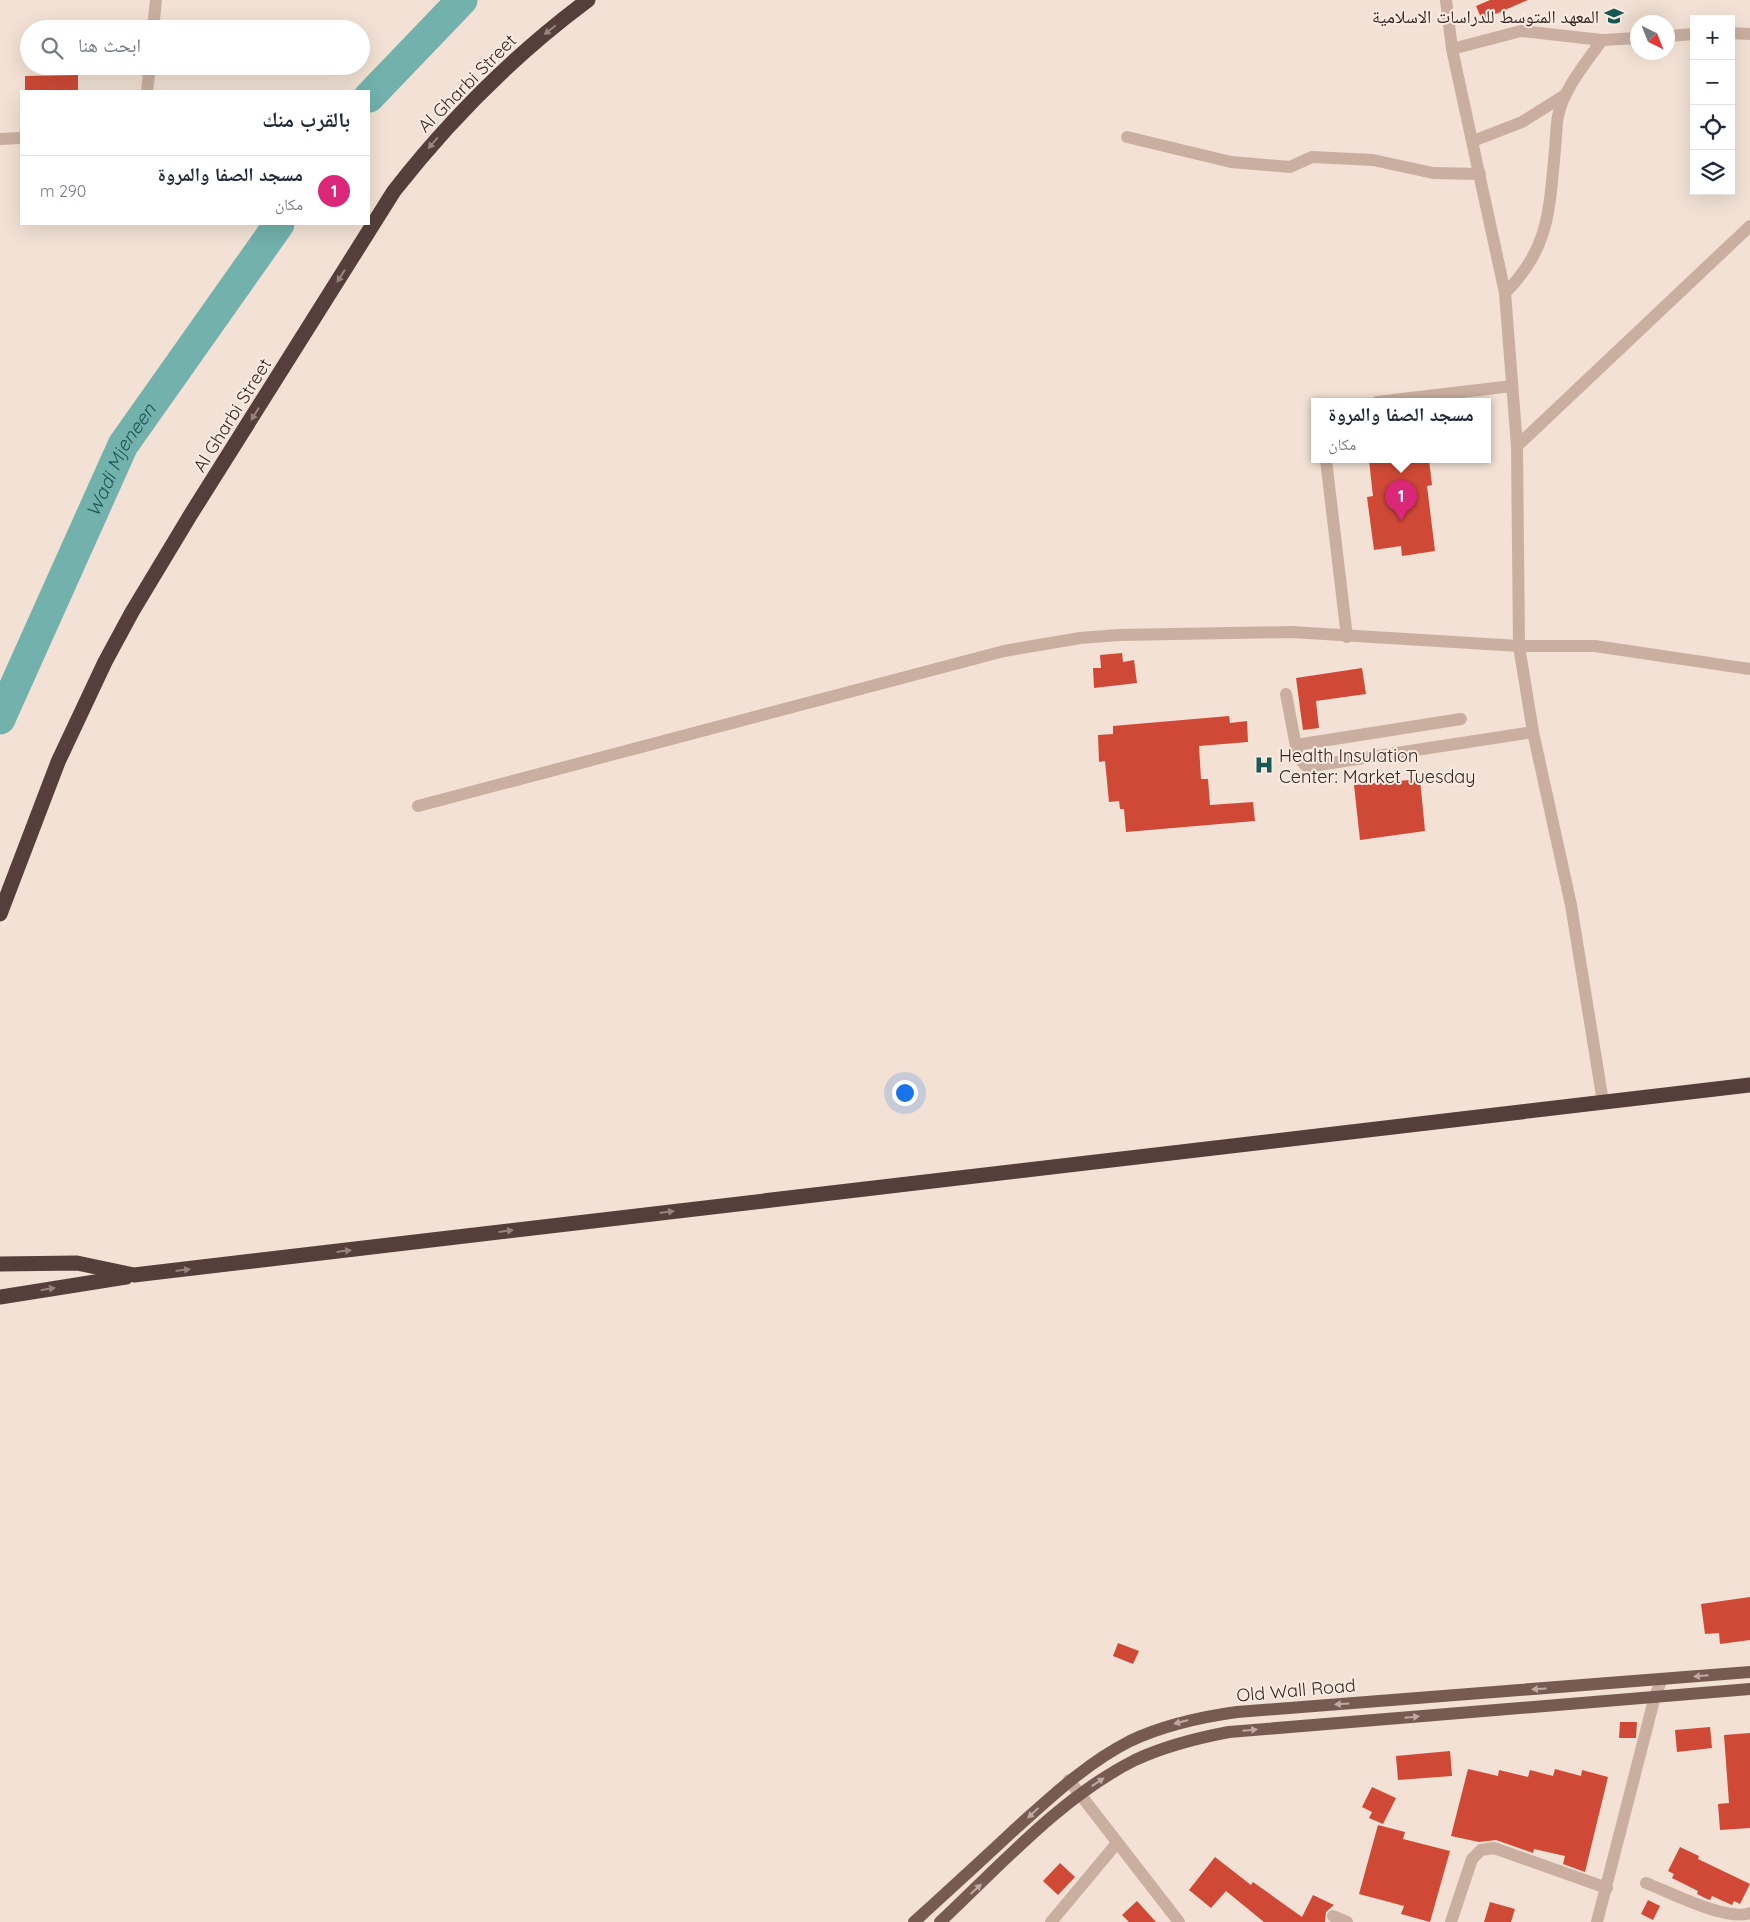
<!DOCTYPE html>
<html lang="ar">
<meta charset="utf-8">
<style>
body{margin:0;font-family:Quicksand,"Noto Naskh Arabic",sans-serif;background:#f2f2f3;color:#1f2937;direction:rtl}
.controls{position:absolute;right:15px;top:15px;display:grid;overflow:hidden;border-radius:0px;box-shadow:0 5px 20px #0002}
.controls button{width:45px;height:45px;display:grid;place-items:center;padding:0;border:0;border-bottom:1px solid #e0e1e3;background:#fff;color:#1f2937;font:25px sans-serif}
.compass{position:absolute;left:1630px;top:15px;width:45px;height:45px;border-radius:50%;background:#fff;box-shadow:0 5px 20px #0002;rotate:137deg}
.you{position:absolute;left:904px;top:1092px;width:18px;height:18px;margin:-12px;border:4px solid #fff;border-radius:50%;background:#1a73e8;box-shadow:0 0 0 8px #1a73e833}
.badge{display:grid;place-items:center;width:32px;height:32px;border-radius:50%;background:#db2777;color:#fff;font-size:16px;font-weight:700}
.pin{position:absolute;translate:-50% -41px;filter:drop-shadow(0 1px 2px #0008)}
.pin::after{content:'';position:absolute;top:26px;width:18px;height:15px;background:inherit;clip-path:polygon(0 0,100% 0,50% 100%)}
.popup{position:absolute;left:1311px;top:398px;width:180px;height:65px;box-sizing:border-box;display:grid;place-content:center;border-radius:0px;background:#fff;filter:drop-shadow(0 1px 4px #0005);font-size:16px;white-space:nowrap;color:#747a83}
.popup b{font-size:19px;color:#1f2937}
.popup::after{content:'';position:absolute;left:50%;top:100%;margin-left:-10px;border:10px solid transparent;border-top-color:#fff}
.list{margin:0;padding:0;list-style:none}
h2{display:flex;justify-content:space-between;align-items:center;height:65px;margin:0;padding:0 20px;font-size:21px}
h2 small{font-size:16px;font-weight:400;color:#747a83}
.list li{display:grid;grid-template-columns:32px 1fr auto;gap:15px;align-items:center;box-sizing:border-box;height:70px;padding:0 20px;border-top:1px solid #e0e1e3}
.list b{display:block;font-size:19px;white-space:nowrap}
.list p{margin:0;font-size:16px;white-space:nowrap;color:#747a83}
.list em{font-size:16px;font-style:normal;color:#747a83}
.icon{flex:none;width:28px;height:28px;fill:none;stroke:currentColor;stroke-width:2;stroke-linecap:round;stroke-linejoin:round}
.map{position:relative;flex:none;width:1750px;height:1922px;overflow:hidden;direction:ltr}
.search{position:absolute;background:#fff;box-shadow:0 5px 20px #0002;left:20px;top:20px;width:350px;height:55px;display:flex;align-items:center;gap:12px;box-sizing:border-box;padding:0 18px;border-radius:28px;color:#747a83;font-size:19px}
.panel{position:absolute;background:#fff;box-shadow:0 5px 20px #0002;left:20px;top:90px;width:350px;height:135px;border-radius:0px;direction:rtl}
.map>svg:first-child{display:block}
.lines{fill:none;stroke-linecap:round;stroke-linejoin:round}
.river{stroke:#72b1ac;stroke-width:31}
.building{fill:#cf4936}
.minor{stroke:#caafa0;stroke-width:12}
.major{stroke:#775b53;stroke-width:12}
.highway{stroke:#563f3a;stroke-width:15}
.oneway{fill:#98847d}
.oneway2{fill:#bfaaa1}
.labels{text-anchor:middle;dominant-baseline:central;stroke-width:4;stroke-linejoin:round;paint-order:stroke}
.poi-label{font-size:18px;fill:#342724;stroke:#faebe1;text-anchor:end}
.street-label{font-size:18px;fill:#342724;stroke:#faebe1}
.water-label{font-size:19px;font-style:italic;fill:#175854;stroke:#faebe1}
</style>
<div class="map">
<svg width="1750" height="1922" viewBox="0 0 1750 1922">
<rect width="100%" height="100%" fill="#f2e1d4"/>
<g class="lines">
<g class="river">
<path d="M369 97 462 0"/>
<path id="s1" d="M0 719 123 445 279 224"/>
</g>
</g>
<g class="building">
<path d="M1490 0H1528L1482 20 1476 6Z"/>
<path d="M78 75V91H25V76Z"/>
<path d="M1369 460H1429L1432 485 1427 486 1435 551 1402 556 1401 546 1374 550 1367 497 1373 496Z"/>
<path d="M1122 653 1123 662 1134 660 1137 683 1094 688 1093 668H1101L1100 655Z"/>
<path d="M1362 668 1366 694 1316 701 1319 728 1303 730 1296 678Z"/>
<path d="M1229 716 1230 723 1247 721 1248 742 1199 746 1201 779H1208L1210 805 1253 802 1255 821 1126 832 1124 809H1120L1119 801 1109 802 1105 761 1099 762 1098 735 1113 734V726Z"/>
<path d="M1420 779 1425 831 1360 840 1354 785Z"/>
<path d="M1750 1597V1640L1720 1644 1719 1633 1705 1634 1701 1604Z"/>
<path d="M1118 1643 1139 1651 1133 1664 1113 1656Z"/>
<path d="M1620 1722H1637L1636 1738H1619Z"/>
<path d="M1710 1727 1712 1748 1677 1752 1675 1730Z"/>
<path d="M1750 1733V1828L1720 1830 1718 1804 1729 1803 1724 1735Z"/>
<path d="M1450 1751 1452 1776 1398 1780 1396 1756Z"/>
<path d="M1468 1769 1498 1776 1499 1770 1528 1777 1530 1770 1553 1776 1555 1769 1581 1776 1582 1770 1608 1777 1585 1872 1563 1864 1565 1856 1534 1849 1533 1853 1496 1840 1479 1842 1451 1836Z"/>
<path d="M1372 1787 1396 1798 1383 1824 1369 1818 1372 1812 1362 1807Z"/>
<path d="M1378 1825 1405 1832 1403 1839 1450 1851 1430 1922 1401 1914 1404 1906 1359 1894Z"/>
<path d="M1680 1847 1699 1856 1698 1859 1750 1884 1740 1904 1734 1901 1732 1905 1712 1896 1710 1900 1707 1899 1697 1894 1698 1891 1672 1878 1674 1874 1668 1871Z"/>
<path d="M1215 1857 1251 1885 1253 1882 1302 1917 1313 1895 1334 1905 1326 1912 1325 1922H1264L1226 1891 1211 1908 1189 1890Z"/>
<path d="M1060 1863 1075 1877 1058 1895 1043 1881Z"/>
<path d="M1648 1900 1660 1906 1653 1920 1641 1914Z"/>
<path d="M1137 1901 1156 1922H1129L1122 1915Z"/>
<path d="M1490 1902 1515 1909 1511 1922H1484Z"/>
</g>
<g class="lines">
<g class="minor">
<path d="M1446 0 1452 49 1505 293 1517 446 1519 646 1533 732 1571 905 1603 1102"/>
<path d="M153 29 156 0"/>
<path d="M1731 33 1750 34"/>
<path d="M1668 36 1694 34"/>
<path d="M1452 49 1521 31 1602 40 1638 38"/>
<path d="M147 91 150 66"/>
<path d="M1127 137 1231 162 1290 167 1312 157 1373 160 1433 173 1480 174"/>
<path d="M0 139 21 138"/>
<path d="M1473 141 1522 122 1565 95"/>
<path d="M1505 293C1550 248 1549 210 1555 150 1556 139 1556 127 1558 116 1564 88 1586 63 1602 40"/>
<path d="M1377 402 1512 386"/>
<path d="M1517 446 1750 226"/>
<path d="M1326 460 1347 637"/>
<path d="M1286 694 1298 757 1306 766H1312L1533 732"/>
<path d="M1296 745 1461 719"/>
<path d="M418 806 1004 651 1080 638 1118 635 1292 632 1519 646H1595L1750 669"/>
<path d="M1069 1780 1179 1922"/>
<path d="M1646 1883C1669 1892 1727 1922 1750 1913"/>
<path d="M1333 1916 1347 1922"/>
<path d="M1051 1922 1117 1843"/>
<path d="M1451 1922 1472 1859 1481 1850 1494 1848 1607 1888"/>
<path d="M1597 1922 1655 1696 1662 1679"/>
</g>
<g class="major">
<path d="M914 1922C947 1892 980 1862 1013 1831 1050 1798 1085 1764 1130 1741 1164 1725 1200 1717 1237 1712L1750 1672"/>
<path d="M940 1922C1000 1866 1061 1797 1135 1760 1165 1746 1197 1738 1229 1732L1750 1689"/>
</g>
<g class="highway">
<path d="M0 914 58 762 105 662 132 612 191 514 394 191C451 118 514 55 588 0"/>
<path d="M0 1264 77 1263 134 1275 1750 1085"/>
<path d="M0 1297 126 1277"/>
</g>
</g>
<defs><path id="oneway-solid" d="M-6-.8H1V-3.2L6.5 0L1 3.2V.8H-6Z" transform="scale(1.25)"/></defs>
<g class="oneway">
<use href="#oneway-solid" transform="translate(550 30) rotate(141)"/>
<use href="#oneway-solid" transform="translate(433 143) rotate(131)"/>
<use href="#oneway-solid" transform="translate(341 276) rotate(122)"/>
<use href="#oneway-solid" transform="translate(255 414) rotate(122)"/>
<use href="#oneway-solid" transform="translate(667 1212) rotate(-7)"/>
<use href="#oneway-solid" transform="translate(506 1231) rotate(-7)"/>
<use href="#oneway-solid" transform="translate(344 1251) rotate(-7)"/>
<use href="#oneway-solid" transform="translate(183 1270) rotate(-7)"/>
<use href="#oneway-solid" transform="translate(48 1289) rotate(-9)"/>
</g>
<g class="oneway2">
<use href="#oneway-solid" transform="translate(1701 1676) rotate(175)"/>
<use href="#oneway-solid" transform="translate(1539 1689) rotate(176)"/>
<use href="#oneway-solid" transform="translate(1342 1704) rotate(176)"/>
<use href="#oneway-solid" transform="translate(1412 1717) rotate(-5)"/>
<use href="#oneway-solid" transform="translate(1181 1722) rotate(165)"/>
<use href="#oneway-solid" transform="translate(1250 1730) rotate(-5)"/>
<use href="#oneway-solid" transform="translate(1098 1782) rotate(-34)"/>
<use href="#oneway-solid" transform="translate(1033 1813) rotate(137)"/>
<use href="#oneway-solid" transform="translate(976 1889) rotate(-43)"/>
</g>
<defs>
<g id="university-bare" transform="scale(1.5)"><path d="M0-5L7-2L0 1L-7-2ZM-4 1L0 2.5L4 1V4Q0 6-4 4Z" fill="#175854" stroke="#faebe1" stroke-width="2.5" paint-order="stroke"/></g>
<g id="hospital-bare" transform="scale(1.5)"><path d="M-5-5h3v3.5h4V-5h3V5h-3V1.5h-4V5h-3Z" fill="#175854" stroke="#faebe1" stroke-width="2.5" paint-order="stroke"/></g>
</defs>
<g fill-rule="evenodd">
<use href="#university-bare" x="1614" y="16"/>
<use href="#hospital-bare" x="1264" y="765"/>
</g>
<g class="labels">
<g class="poi-label">
<text x="1599" y="16">المعهد المتوسط للدراسات الاسلامية</text>
<text x="1279" y="755" text-anchor="start">Health Insulation<tspan x="1279" dy="21">Center: Market Tuesday</tspan></text>
</g>
<g class="street-label">
<text transform="translate(467 83) rotate(-45)">Al Gharbi Street</text>
<text transform="translate(232 415) rotate(-58)">Al Gharbi Street</text>
<text transform="translate(1296 1690) rotate(-5)">Old Wall Road</text>
</g>
<g class="water-label">
<text stroke="none"><textPath href="#s1" startOffset="286">Wadi Mjeneen</textPath></text>
</g>
</g>
</svg>
<div class="controls">
<button>+</button>
<button>−</button>
<button><svg class="icon" aria-label="locate" viewBox="0 0 24 24"><circle cx="12" cy="12" r="6"/><path d="M12 2v4M12 18v4M2 12h4M18 12h4"/></svg></button>
<button><svg class="icon" aria-label="layers" viewBox="0 0 24 24"><path d="M12 4l9 5-9 5-9-5zM3 14l9 5 9-5"/></svg></button>
</div>
<svg class="compass" viewBox="-18 -18 36 36"><path d="M0-13l5 13h-10z" fill="#e53935"/><path d="M0 13l5-13h-10z" fill="#747a83"/></svg>
<div class="you"></div>
<div class="pin badge" style="left:1401px;top:521px">1</div>
<div class="popup"><b>مسجد الصفا والمروة</b>مكان</div>
<div class="search"><svg class="icon" aria-label="search" viewBox="0 0 24 24"><circle cx="10" cy="10" r="6"/><path d="M15 15l6 6"/></svg>ابحث هنا</div>
<section class="panel">
<h2>بالقرب منك<small></small></h2>
<ul class="list">
<li><span class="badge">1</span><div><b>مسجد الصفا والمروة</b><p>مكان</p></div><em>290 m</em></li>
</ul>
</section>
</div>
